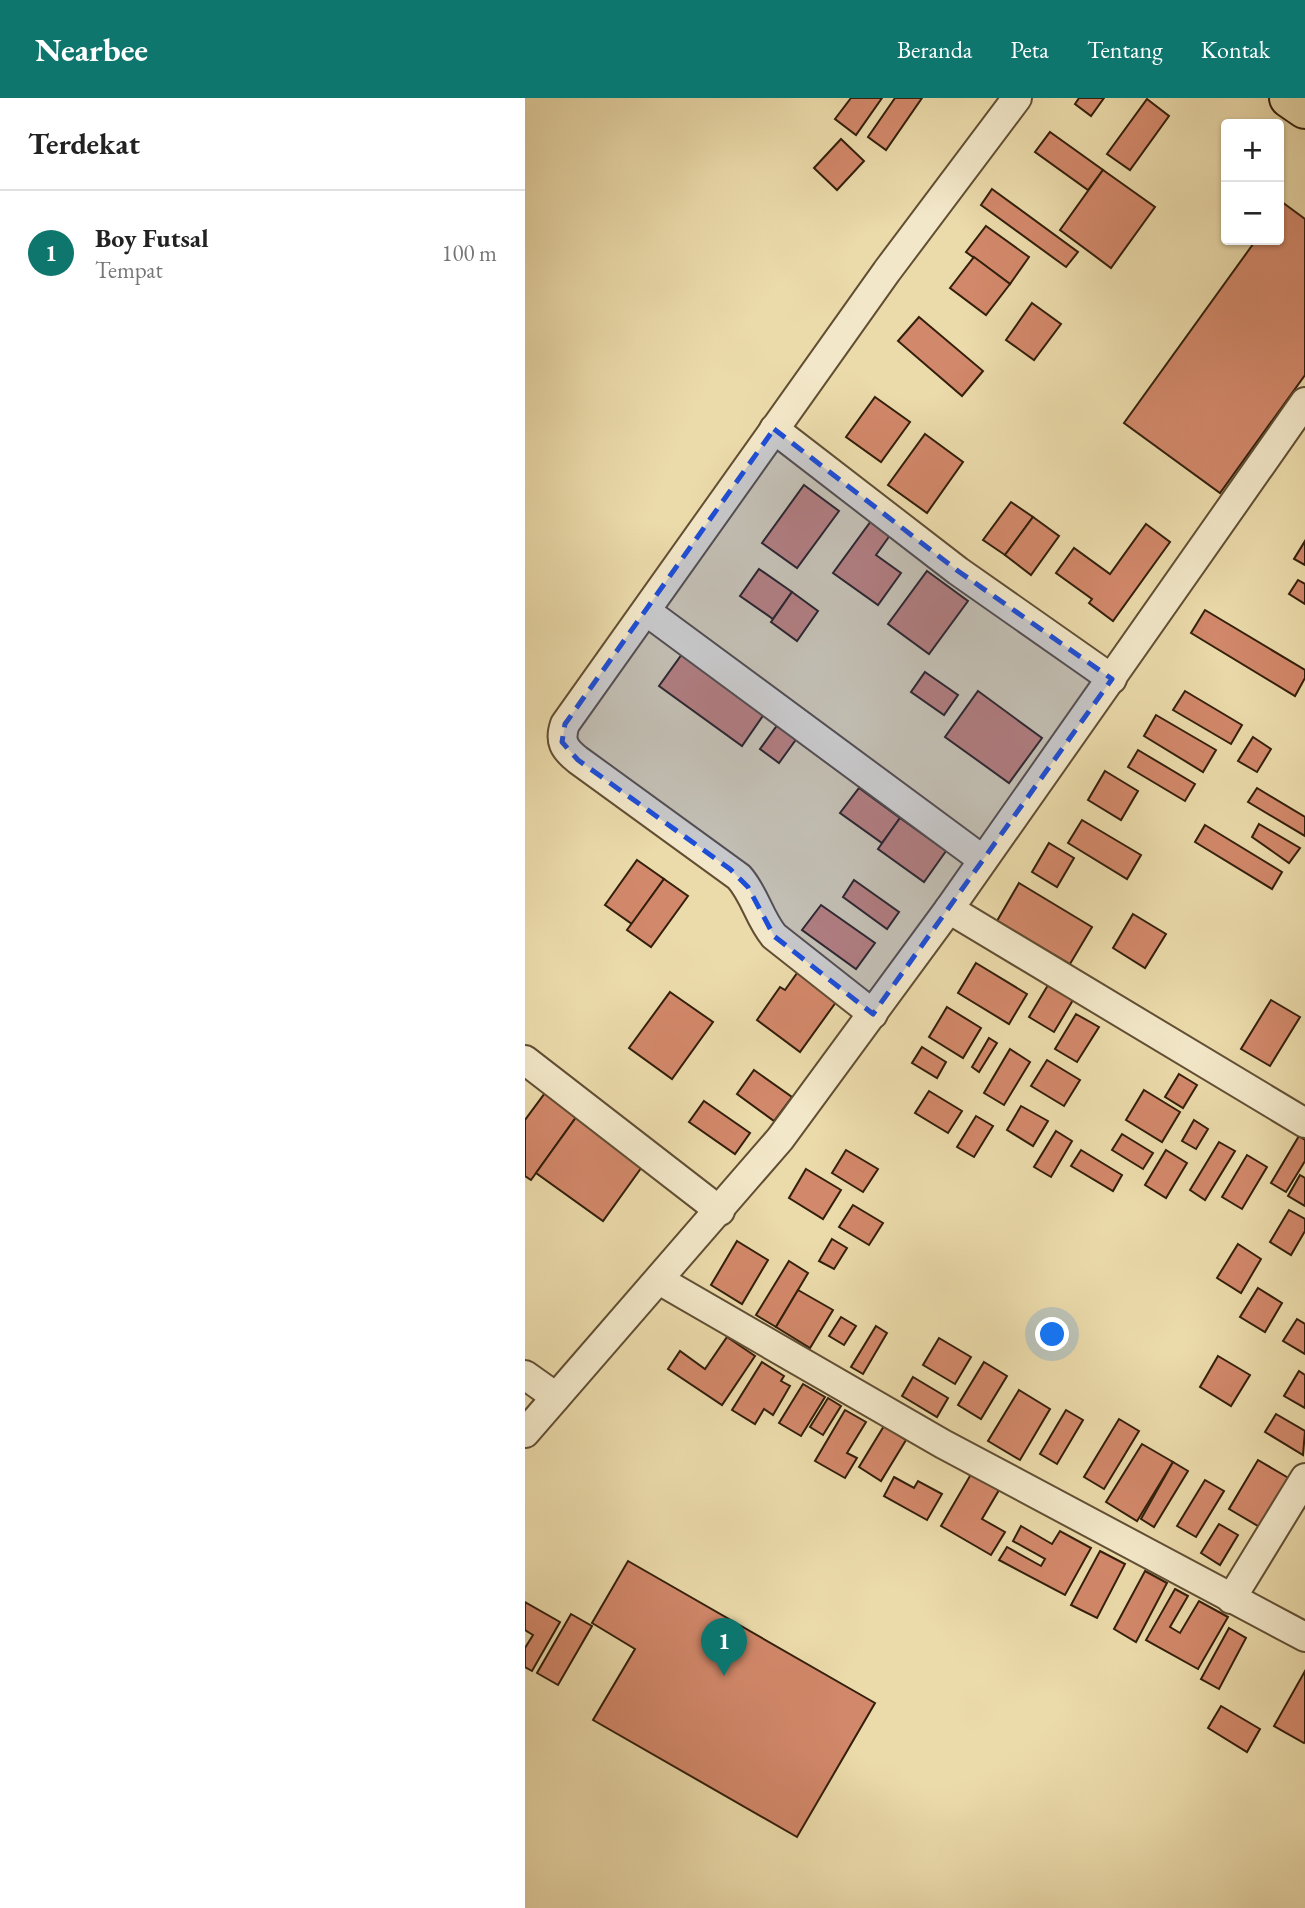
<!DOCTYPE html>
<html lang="id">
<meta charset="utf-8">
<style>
body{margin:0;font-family:"EB Garamond",serif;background:#f6f6f6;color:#222}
.controls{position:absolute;right:21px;top:21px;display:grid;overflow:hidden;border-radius:7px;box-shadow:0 2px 5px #0004}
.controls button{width:63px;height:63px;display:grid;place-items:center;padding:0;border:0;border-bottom:2px solid #e0e0e0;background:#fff;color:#222;font:35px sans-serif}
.you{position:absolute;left:528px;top:1237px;width:24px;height:24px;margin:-18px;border:5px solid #fff;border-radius:50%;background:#1a73e8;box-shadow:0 0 0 10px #1a73e833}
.badge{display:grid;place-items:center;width:46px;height:46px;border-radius:50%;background:#0f766e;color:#fff;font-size:23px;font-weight:700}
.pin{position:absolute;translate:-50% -58px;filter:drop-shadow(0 2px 4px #0008)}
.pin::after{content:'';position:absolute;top:37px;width:24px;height:21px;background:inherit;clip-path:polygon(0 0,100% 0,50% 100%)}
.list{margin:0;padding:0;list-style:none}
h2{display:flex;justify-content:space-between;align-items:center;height:91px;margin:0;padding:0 28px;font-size:30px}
h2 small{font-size:23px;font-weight:400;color:#767676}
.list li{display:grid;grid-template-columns:46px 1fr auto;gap:21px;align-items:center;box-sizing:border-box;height:126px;padding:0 28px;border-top:2px solid #e0e0e0}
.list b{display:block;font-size:26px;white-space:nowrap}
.list p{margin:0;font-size:23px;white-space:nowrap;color:#767676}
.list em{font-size:23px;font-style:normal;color:#767676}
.map{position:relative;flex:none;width:780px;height:1810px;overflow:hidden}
header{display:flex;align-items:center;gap:42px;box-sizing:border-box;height:98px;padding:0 35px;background:#0f766e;color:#fff}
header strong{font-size:33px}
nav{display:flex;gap:38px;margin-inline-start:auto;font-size:24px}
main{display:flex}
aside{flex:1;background:#fff}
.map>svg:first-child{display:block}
.building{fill:#d2886a;stroke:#331f0b;stroke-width:2}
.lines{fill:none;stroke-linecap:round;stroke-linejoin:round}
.minor-casing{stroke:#614e33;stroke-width:32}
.trunk-casing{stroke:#331f0b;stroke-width:42}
.minor{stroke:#f2e7c8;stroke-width:28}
.trunk{stroke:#ebdaaa;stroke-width:38}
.marked{fill:#1d4ed8;fill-opacity:0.2;stroke:#1d4ed8;stroke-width:5;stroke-dasharray:14 9;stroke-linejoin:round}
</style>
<header>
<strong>Nearbee</strong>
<nav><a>Beranda</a><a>Peta</a><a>Tentang</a><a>Kontak</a></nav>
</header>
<main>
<aside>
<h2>Terdekat<small></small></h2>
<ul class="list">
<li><span class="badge">1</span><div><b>Boy Futsal</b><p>Tempat</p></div><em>100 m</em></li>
</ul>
</aside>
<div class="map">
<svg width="780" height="1810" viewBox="0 0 780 1810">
<rect width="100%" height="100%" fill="#ebdaaa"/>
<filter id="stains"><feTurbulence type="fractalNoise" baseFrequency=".00286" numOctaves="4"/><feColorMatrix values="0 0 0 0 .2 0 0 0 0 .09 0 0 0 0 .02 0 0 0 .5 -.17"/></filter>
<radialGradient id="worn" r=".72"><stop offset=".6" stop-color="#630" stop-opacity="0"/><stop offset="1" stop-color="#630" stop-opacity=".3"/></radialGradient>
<g class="building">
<path d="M326 0H357L331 37 310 21Z"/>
<path d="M370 0H397L361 52 343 39Z"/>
<path d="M554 0H579L566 18 550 6Z"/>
<path d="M622 1 644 18 605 72 582 56Z"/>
<path d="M525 34 578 72 563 92 510 54Z"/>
<path d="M316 41 339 63 312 92 289 70Z"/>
<path d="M578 72 630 109 586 170 535 132Z"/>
<path d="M467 91 553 154 541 169 456 107Z"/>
<path d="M757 104 780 121V277L695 395 599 325 731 142H754V110Z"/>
<path d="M461 128 504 159 485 186 441 154Z"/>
<path d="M449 159 485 186 461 217 425 190Z"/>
<path d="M507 205 536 226 509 262 481 242Z"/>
<path d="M394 219 458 273 437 298 373 243Z"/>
<path d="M350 299 385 324 356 364 321 339Z"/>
<path d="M400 336 438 364 402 415 363 387Z"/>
<path d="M279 387 314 413 272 470 237 445Z"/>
<path d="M486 404 508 419 480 457 458 442Z"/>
<path d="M349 419 368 433 351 457 376 475 353 507 308 475Z"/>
<path d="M508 419 534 438 506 477 480 457Z"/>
<path d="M621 426 645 444 588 523 564 505 567 501 531 475 549 450 585 476Z"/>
<path d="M780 443V467L769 461Z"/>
<path d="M234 471 267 494 248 521 215 498Z"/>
<path d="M402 473 443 503 404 556 363 526Z"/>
<path d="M773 482 780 486V506L764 496Z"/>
<path d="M267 494 293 513 272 543 246 524Z"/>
<path d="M680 512 780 572V580L770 598 666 535Z"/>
<path d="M160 552 242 612 217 648 134 588Z"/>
<path d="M400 574 433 597 419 617 386 594Z"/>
<path d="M453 593 517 640 484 685 420 639Z"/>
<path d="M660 593 717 627 706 646 648 612Z"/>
<path d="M631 617 691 652 678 674 619 638Z"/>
<path d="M256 622 275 636 254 665 235 651Z"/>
<path d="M728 639 746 651 732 674 713 663Z"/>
<path d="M613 652 670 686 660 703 603 669Z"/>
<path d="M580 673 613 693 596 722 563 702Z"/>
<path d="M334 690 375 720 357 745 315 715Z"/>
<path d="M732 690 780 719V738L723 704Z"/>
<path d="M375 720 421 753 399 784 353 751Z"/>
<path d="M557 722 616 757 602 781 543 745Z"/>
<path d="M734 726 775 750 764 765 727 739Z"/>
<path d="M680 727 757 774 747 791 670 744Z"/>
<path d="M524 745 549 760 532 789 507 774Z"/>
<path d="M112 762 139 781 107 826 80 807Z"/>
<path d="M139 781 163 798 126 849 102 832Z"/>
<path d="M329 782 374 814 362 831 318 799Z"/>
<path d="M494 785 567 829 545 866 472 823Z"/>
<path d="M296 807 350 845 331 871 277 832Z"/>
<path d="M608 816 641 836 620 870 588 850Z"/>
<path d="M451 865 502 896 484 926 433 895Z"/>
<path d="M275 871 314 900 275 954 232 922 255 889 260 892Z"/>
<path d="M523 887 548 902 529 934 504 919Z"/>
<path d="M145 894 188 924 147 981 104 950Z"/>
<path d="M746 902 775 919 745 968 716 951Z"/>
<path d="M422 909 456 930 438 960 404 939Z"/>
<path d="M551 916 574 929 552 964 530 951Z"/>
<path d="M464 940 472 945 454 974 447 969Z"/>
<path d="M397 949 421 964 412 980 387 965Z"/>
<path d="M485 951 505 964 479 1007 459 995Z"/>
<path d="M522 962 555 982 539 1008 506 988Z"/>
<path d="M229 972 267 999 249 1023 212 996Z"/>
<path d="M654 976 672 987 658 1010 640 999Z"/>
<path d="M619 992 655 1014 637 1044 601 1022Z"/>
<path d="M404 993 437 1013 423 1035 390 1015Z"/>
<path d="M20 995 52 1018 6 1082 0 1078V1022Z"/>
<path d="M179 1003 225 1035 210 1056 164 1024Z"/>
<path d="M496 1008 523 1023 508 1048 482 1032Z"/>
<path d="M52 1018 119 1066 78 1123 11 1075Z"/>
<path d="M451 1018 468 1028 449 1059 432 1049Z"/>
<path d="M669 1022 683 1031 671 1051 657 1043Z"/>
<path d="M531 1033 547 1043 526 1079 509 1069Z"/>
<path d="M597 1036 628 1055 618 1071 587 1052Z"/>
<path d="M774 1038 780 1042V1063L761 1094 746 1085Z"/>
<path d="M694 1044 710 1053 680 1102 665 1092Z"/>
<path d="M321 1052 353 1071 338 1094 307 1075Z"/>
<path d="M556 1052 597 1077 588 1093 546 1068Z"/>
<path d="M641 1052 662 1065 641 1100 620 1087Z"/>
<path d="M722 1057 742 1069 717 1111 697 1099Z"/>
<path d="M281 1071 316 1092 298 1121 264 1100Z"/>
<path d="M775 1077 780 1080V1108L763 1098Z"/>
<path d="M328 1107 358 1125 344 1147 314 1129Z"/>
<path d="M764 1112 780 1121V1133L766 1157 745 1144Z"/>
<path d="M307 1141 322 1150 309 1171 294 1163Z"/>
<path d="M212 1143 243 1162 217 1206 186 1187Z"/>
<path d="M713 1146 736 1161 716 1195 692 1180Z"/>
<path d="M264 1163 283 1175 251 1229 231 1217Z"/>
<path d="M733 1190 757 1205 740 1234 715 1219Z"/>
<path d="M273 1192 308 1212 285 1250 251 1229Z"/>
<path d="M316 1219 331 1228 319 1247 304 1238Z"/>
<path d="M772 1221 780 1226V1256L758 1243Z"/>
<path d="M351 1228 362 1235 338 1276 326 1269Z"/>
<path d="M202 1239 230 1258 197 1307 143 1271 155 1253 180 1271Z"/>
<path d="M414 1240 446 1259 430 1286 398 1267Z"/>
<path d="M693 1258 725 1277 706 1308 675 1289Z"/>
<path d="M237 1264 259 1278 256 1283 265 1288 248 1317 239 1311 230 1326 207 1312Z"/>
<path d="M459 1264 482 1278 456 1321 433 1307Z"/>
<path d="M774 1273 780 1277V1310L759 1298Z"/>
<path d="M388 1279 423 1300 412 1319 377 1298Z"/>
<path d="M278 1286 300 1299 276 1338 254 1325Z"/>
<path d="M494 1292 525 1311 495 1362 463 1343Z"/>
<path d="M303 1300 316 1308 298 1337 285 1329Z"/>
<path d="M320 1312 341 1324 322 1355 332 1360 320 1380 290 1363Z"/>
<path d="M541 1312 558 1322 532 1366 515 1356Z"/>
<path d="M751 1316 780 1333 778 1357 740 1334Z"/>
<path d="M594 1321 614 1333 579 1391 559 1379Z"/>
<path d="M359 1328 381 1342 356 1383 334 1369Z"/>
<path d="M617 1346 648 1364 612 1423 581 1404Z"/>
<path d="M733 1362 767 1382 738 1431 704 1411Z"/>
<path d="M648 1364 663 1373 629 1429 616 1421Z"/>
<path d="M449 1371 477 1387 457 1421 480 1434 466 1457 416 1428Z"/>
<path d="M369 1379 389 1390 393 1383 417 1396 402 1422 359 1398Z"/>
<path d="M680 1382 699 1393 671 1439 652 1428Z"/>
<path d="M694 1426 713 1437 695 1467 676 1455Z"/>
<path d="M496 1428 527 1446 535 1433 566 1450 540 1497 474 1462 482 1449 516 1468 520 1461 488 1443Z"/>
<path d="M575 1453 600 1466 572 1520 546 1507Z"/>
<path d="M103 1463 350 1605 272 1739 68 1622 110 1551 67 1525Z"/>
<path d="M620 1473 642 1485 611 1544 589 1531Z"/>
<path d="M650 1491 663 1498 645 1529 655 1535 674 1503 703 1519 673 1571 621 1542Z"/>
<path d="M0 1504 35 1524 7 1573 0 1569V1550L8 1537 0 1532Z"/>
<path d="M46 1516 67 1528 33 1587 12 1575Z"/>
<path d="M704 1530 721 1540 694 1591 676 1581Z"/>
<path d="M780 1573V1644L779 1645 749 1628Z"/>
<path d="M696 1608 735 1631 722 1654 683 1630Z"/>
</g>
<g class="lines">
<g class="minor-casing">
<g id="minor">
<path d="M249 331 433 473 587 581"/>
<path d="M121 513 458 762"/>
<path d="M424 811 780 1025"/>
<path d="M348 916 249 838C234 820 230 797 214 779L53 662C39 651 34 643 40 626L362 173 492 0"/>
<path d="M0 962 195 1113"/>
<path d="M134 1182 418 1346 780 1539"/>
<path d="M0 1277 31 1299"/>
<path d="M0 1335 255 1041 424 811 780 304"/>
<path d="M706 1501 780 1380"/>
</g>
</g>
<g class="trunk-casing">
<path id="trunk" d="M764 0 780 11"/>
</g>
<use href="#minor" class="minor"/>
<use href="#trunk" class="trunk"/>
</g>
<path class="marked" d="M249 331 433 473 587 581 348 916 249 838 223 789 205 771 53 662 37 644 40 626Z"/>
<rect width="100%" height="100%" filter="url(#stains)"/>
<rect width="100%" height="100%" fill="url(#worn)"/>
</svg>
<div class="controls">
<button>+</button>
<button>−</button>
</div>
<div class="you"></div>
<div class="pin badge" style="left:199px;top:1578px">1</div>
</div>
</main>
